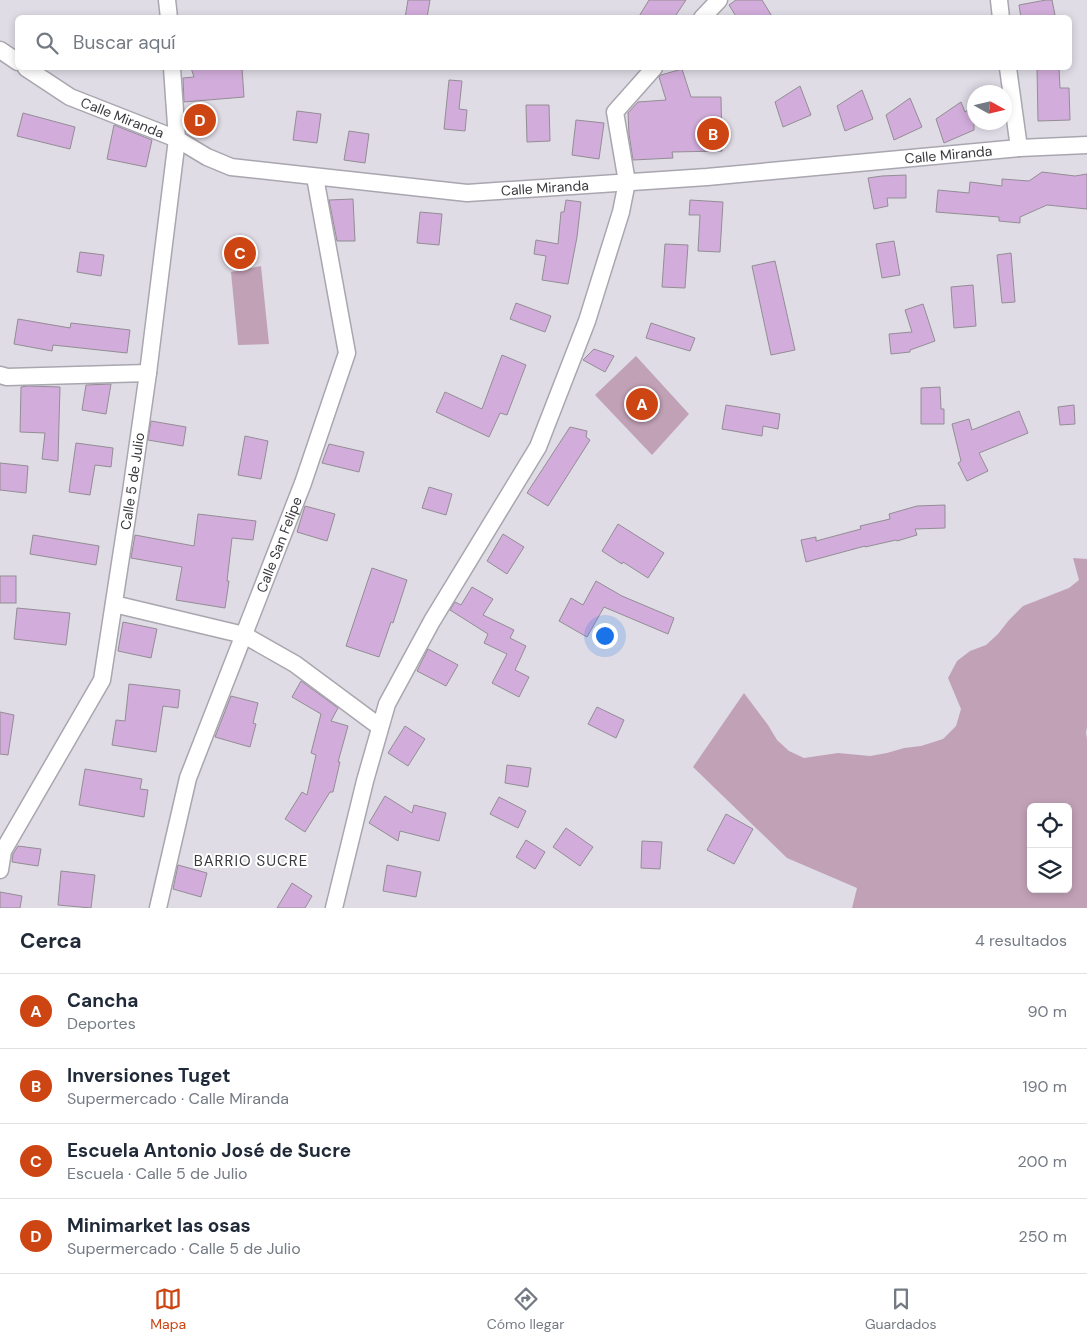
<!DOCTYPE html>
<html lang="es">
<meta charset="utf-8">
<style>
body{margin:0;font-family:"DM Sans",sans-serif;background:#f2f2f3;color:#1f2937}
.controls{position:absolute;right:15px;bottom:15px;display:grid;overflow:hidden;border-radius:8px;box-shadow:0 2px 8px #0003}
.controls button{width:45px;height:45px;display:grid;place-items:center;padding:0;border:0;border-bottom:1px solid #e0e1e3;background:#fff;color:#1f2937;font:25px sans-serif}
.compass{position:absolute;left:967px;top:85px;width:45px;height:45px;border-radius:50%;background:#fff;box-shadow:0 2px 8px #0003;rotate:98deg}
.you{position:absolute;left:604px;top:635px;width:18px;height:18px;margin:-12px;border:4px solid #fff;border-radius:50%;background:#1a73e8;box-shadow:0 0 0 8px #1a73e833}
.badge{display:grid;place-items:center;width:32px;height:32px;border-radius:50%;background:#cd4512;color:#fff;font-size:16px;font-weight:700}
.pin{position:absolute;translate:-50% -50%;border:2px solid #fff;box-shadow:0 1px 5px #0006}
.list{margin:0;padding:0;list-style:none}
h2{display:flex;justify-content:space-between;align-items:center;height:65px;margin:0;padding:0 20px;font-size:21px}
h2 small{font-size:16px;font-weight:400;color:#747a83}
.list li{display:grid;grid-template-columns:32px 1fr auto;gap:15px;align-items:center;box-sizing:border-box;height:75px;padding:0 20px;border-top:1px solid #e0e1e3}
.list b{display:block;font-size:19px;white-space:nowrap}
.list p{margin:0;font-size:16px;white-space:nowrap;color:#747a83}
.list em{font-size:16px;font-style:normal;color:#747a83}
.icon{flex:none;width:28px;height:28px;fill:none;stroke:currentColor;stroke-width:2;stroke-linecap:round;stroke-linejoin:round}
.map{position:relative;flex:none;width:1087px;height:908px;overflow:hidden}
.search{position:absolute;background:#fff;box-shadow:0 2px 8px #0003;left:15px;right:15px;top:15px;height:55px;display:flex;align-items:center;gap:12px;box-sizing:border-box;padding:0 18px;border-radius:8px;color:#747a83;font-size:19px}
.sheet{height:365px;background:#fff}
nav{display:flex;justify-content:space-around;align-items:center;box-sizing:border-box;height:70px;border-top:1px solid #e0e1e3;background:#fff;font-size:14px;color:#747a83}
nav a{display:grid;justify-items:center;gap:2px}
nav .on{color:#cd4512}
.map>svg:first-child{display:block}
.green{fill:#c1a1b6;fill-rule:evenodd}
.building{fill:#d2addb;stroke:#938d94}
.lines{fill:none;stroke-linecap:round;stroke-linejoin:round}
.minor-casing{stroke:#a9a6af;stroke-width:19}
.minor{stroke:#fff;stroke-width:16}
.labels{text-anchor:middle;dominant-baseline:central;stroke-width:4;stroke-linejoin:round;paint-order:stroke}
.street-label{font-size:14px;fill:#3b3a3e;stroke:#fff}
.neighbourhood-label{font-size:15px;letter-spacing:1px;fill:#3b3a3e;stroke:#fff}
</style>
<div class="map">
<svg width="1087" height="908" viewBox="0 0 1087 908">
<rect width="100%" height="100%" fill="#dfdce6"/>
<g class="green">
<path d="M261 266 269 344 238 345 231 272Z"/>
<path d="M636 356 689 414 652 455 595 395Z"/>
<path d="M1073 558 1087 559V727L1086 733 1087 739V908H852L857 888 787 858 693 767 744 693 768 725 777 740 789 751 804 758 838 753 870 756 887 753 904 748 921 746 943 739 956 726 961 709 948 678 957 661 970 651 986 645 998 634 1009 620 1023 606 1069 588 1079 580ZM1031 807H1068V889H1031Z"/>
</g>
<g class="building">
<path d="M408 0H430L427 18H405Z"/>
<path d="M649 0H686L674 18H638Z"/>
<path d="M736 0H762L773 18H737L729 5Z"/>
<path d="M1046 0H1052L1055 15 1043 18H1021L1019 5Z"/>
<path d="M191 68H242L244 97 184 102 183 78 194 77Z"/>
<path d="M1037 68H1059L1060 88H1069L1070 120 1038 121Z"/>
<path d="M682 69 691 97H721L722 151 672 152 673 158 633 160 629 134 628 113 638 102 666 100 659 77 661 75Z"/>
<path d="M449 80 462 81 459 109 467 110 465 131 444 129Z"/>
<path d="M800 86 811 115 783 127 775 102Z"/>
<path d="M862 90 873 119 845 131 837 106Z"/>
<path d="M910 98 922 127 894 140 886 115Z"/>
<path d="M961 102 965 112 974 105V130L944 143 936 119Z"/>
<path d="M526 105H549L550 141 527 142Z"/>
<path d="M297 111 321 114 317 143 293 140Z"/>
<path d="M23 113 75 127 70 149 17 136Z"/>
<path d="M576 120 604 123 599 159 572 155Z"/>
<path d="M114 125 152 140 146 167 107 159Z"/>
<path d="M349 131 369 134 365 163 344 160Z"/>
<path d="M1042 172 1075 176 1087 174V209L1047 205 1020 217V223L999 221V217L936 212 938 190 969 193 970 182 1002 186V179L1029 181Z"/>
<path d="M906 175V198H887L888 206 874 209 868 178 882 176Z"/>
<path d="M353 199 355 241H337L329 200Z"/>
<path d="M566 200 581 202 577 237 568 284 542 280 546 256 534 254 536 240 558 244 561 212H564Z"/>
<path d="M690 200 723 202 720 252 698 251 700 215H689Z"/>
<path d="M420 212 442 214 439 245 417 243Z"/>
<path d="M894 241 900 275 882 278 876 244Z"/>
<path d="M665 244 688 245 685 288 662 287Z"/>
<path d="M80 252 104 255 101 276 77 272Z"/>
<path d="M1011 253 1015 302 1002 303 997 255Z"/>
<path d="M775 261 795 350 771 355 752 266Z"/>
<path d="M973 285 976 326 954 328 951 287Z"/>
<path d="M516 303 551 316 545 332 510 319Z"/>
<path d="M923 304 935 341 910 350V352L891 354 889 334 912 332 905 310Z"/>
<path d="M18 319 70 328 71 323 130 330 127 353 53 345 52 351 14 344Z"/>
<path d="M651 323 695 338 690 351 646 338Z"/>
<path d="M594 349 614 356 605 372 583 360Z"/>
<path d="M502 355 526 365 507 415 500 413 489 437 436 412 445 392 482 409Z"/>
<path d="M111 384 106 414 82 410 86 385Z"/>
<path d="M27 386 60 387 58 461 42 459 45 433 20 432 21 387Z"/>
<path d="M940 387 941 409H944V424H921V388Z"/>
<path d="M726 405 780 414 778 429 763 426 762 436 722 429Z"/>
<path d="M1074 405 1075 424 1060 425 1058 407Z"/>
<path d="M1019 411 1028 433 979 453 988 471 967 481 958 463 961 461 952 424 969 419 972 430Z"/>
<path d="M151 421 186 427 183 446 148 440Z"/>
<path d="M570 427 587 431 586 437 590 440 548 506 527 493Z"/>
<path d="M245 436 268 441 261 479 238 475Z"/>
<path d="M76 443 113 448 111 467 95 465 90 495 69 492Z"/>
<path d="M329 444 364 452 359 472 322 463Z"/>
<path d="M0 463 28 466 26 493 0 490Z"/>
<path d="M429 487 452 494 446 515 422 508Z"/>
<path d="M945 505V528L915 529 917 535 897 541 896 540 865 547V546L806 562 801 540 816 537V541L861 529 860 526 890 519 889 514 917 506Z"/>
<path d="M305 506 335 514 327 541 297 532Z"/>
<path d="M198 514 256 521 253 540 232 538 227 581H229L225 608 176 600 182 567 131 558 135 535 194 546Z"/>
<path d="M618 524 664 553 648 578 623 562 622 564 602 551Z"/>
<path d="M503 534 524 547 507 574 487 561Z"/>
<path d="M33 535 99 546 96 565 30 554Z"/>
<path d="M372 568 407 580 393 623 391 622 379 657 346 646Z"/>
<rect x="0" y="576" width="16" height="27"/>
<path d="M596 581 622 596 674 618 668 634 604 607 587 637 559 621 571 598 583 605Z"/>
<path d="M472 587 493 599 483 615 514 630 510 638 526 646 515 670 529 677 519 697 492 683 507 654 484 643 488 634 450 610 455 602 461 605Z"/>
<path d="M17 608 70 613 66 645 14 639Z"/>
<path d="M123 622 157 629 151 658 118 651Z"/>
<path d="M428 649 458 665 446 686 417 671Z"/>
<path d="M301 681 338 708 331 721 348 726 338 762H340L333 792H330L305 832 285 819 302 792 307 795 316 755 311 753 321 714 292 697Z"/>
<path d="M129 684 180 690 178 708 163 706 156 752 112 745 116 720 125 721Z"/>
<path d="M231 696 258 703 253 723 256 724 250 747 215 737Z"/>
<path d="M597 707 624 720 616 738 588 724Z"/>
<path d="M0 712 14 715 8 755 0 754Z"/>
<path d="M405 726 425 739 408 766 388 753Z"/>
<path d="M507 765 531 768 528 787 505 783Z"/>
<path d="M85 769 142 779 140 789 148 790 144 817 79 805Z"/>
<path d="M385 796 412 813 414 805 446 813 439 841 400 831 398 841 369 823Z"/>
<path d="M499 797 526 811 518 828 490 814Z"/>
<path d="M726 814 753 829 734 864 707 850Z"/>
<path d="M566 828 593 847 580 866 553 847Z"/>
<path d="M526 840 545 852 535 869 516 857Z"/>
<path d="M642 841 662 842 660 869 641 868Z"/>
<path d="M18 846 41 849 38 866 12 862 13 854Z"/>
<path d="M178 865 207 873 201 897 173 889Z"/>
<path d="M387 865 421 872 416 897 383 891Z"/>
<path d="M61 871 95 875 91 908 58 905Z"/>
<path d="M292 883 312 896 305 908H277Z"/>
<path d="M0 892 22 896 20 908H0Z"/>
</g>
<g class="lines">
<g class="minor-casing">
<g id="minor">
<path d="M167 0 169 18"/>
<path d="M999 0 1001 18"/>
<path d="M702 18 719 0"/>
<path d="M0 50 18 62"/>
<path id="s1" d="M26 68 70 97 177 139 207 157 231 167 467 193 707 177 1019 148 1087 145"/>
<path d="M1008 68 1019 148"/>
<path d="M0 375 7 377 148 373"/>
<path d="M114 604 244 635 295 664 380 727"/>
<path id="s2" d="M0 870 3 851 102 680 131 492 148 373 177 139 172 68"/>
<path id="s3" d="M158 908 188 778 303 483 347 353 315 177"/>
<path d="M334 908 365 781 387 704 432 621 538 447 587 321 621 212 627 182 615 112 654 68"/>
</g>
</g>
<use href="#minor" class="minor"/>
</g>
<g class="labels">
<g class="street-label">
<text stroke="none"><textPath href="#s1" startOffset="109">Calle Miranda</textPath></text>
<text stroke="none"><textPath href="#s1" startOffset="949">Calle Miranda</textPath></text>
<text stroke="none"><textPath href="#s1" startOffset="544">Calle Miranda</textPath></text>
<text stroke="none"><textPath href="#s2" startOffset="418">Calle 5 de Julio</textPath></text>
<text stroke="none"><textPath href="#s3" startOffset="384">Calle San Felipe</textPath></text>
</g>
<g class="neighbourhood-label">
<text x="251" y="861">BARRIO SUCRE</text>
</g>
</g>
</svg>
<div class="controls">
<button><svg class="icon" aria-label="locate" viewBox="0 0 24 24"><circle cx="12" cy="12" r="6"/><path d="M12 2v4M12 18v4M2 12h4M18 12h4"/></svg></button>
<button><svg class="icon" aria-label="layers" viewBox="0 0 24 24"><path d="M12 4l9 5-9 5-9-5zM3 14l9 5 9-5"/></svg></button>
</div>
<svg class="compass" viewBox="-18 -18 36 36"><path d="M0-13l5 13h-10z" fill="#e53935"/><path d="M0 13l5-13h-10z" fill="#747a83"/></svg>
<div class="you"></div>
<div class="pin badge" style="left:642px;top:404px">A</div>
<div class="pin badge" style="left:713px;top:134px">B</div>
<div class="pin badge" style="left:240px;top:253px">C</div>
<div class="pin badge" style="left:200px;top:120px">D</div>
<div class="search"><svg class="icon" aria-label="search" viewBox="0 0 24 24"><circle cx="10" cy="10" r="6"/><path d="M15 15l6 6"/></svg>Buscar aquí</div>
</div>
<section class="sheet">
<h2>Cerca<small>4 resultados</small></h2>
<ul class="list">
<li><span class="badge">A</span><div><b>Cancha</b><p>Deportes</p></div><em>90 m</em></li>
<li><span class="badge">B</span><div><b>Inversiones Tuget</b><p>Supermercado · Calle Miranda</p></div><em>190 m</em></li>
<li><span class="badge">C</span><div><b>Escuela Antonio José de Sucre</b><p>Escuela · Calle 5 de Julio</p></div><em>200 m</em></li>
<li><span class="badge">D</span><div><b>Minimarket las osas</b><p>Supermercado · Calle 5 de Julio</p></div><em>250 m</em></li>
</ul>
</section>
<nav>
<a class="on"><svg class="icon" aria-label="map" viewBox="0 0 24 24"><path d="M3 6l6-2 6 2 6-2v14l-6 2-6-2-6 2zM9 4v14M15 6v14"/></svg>Mapa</a>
<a><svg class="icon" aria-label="directions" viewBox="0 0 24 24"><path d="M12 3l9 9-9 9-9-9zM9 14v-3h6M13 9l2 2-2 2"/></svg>Cómo llegar</a>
<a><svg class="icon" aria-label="saved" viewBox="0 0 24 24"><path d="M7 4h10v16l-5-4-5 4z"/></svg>Guardados</a>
</nav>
